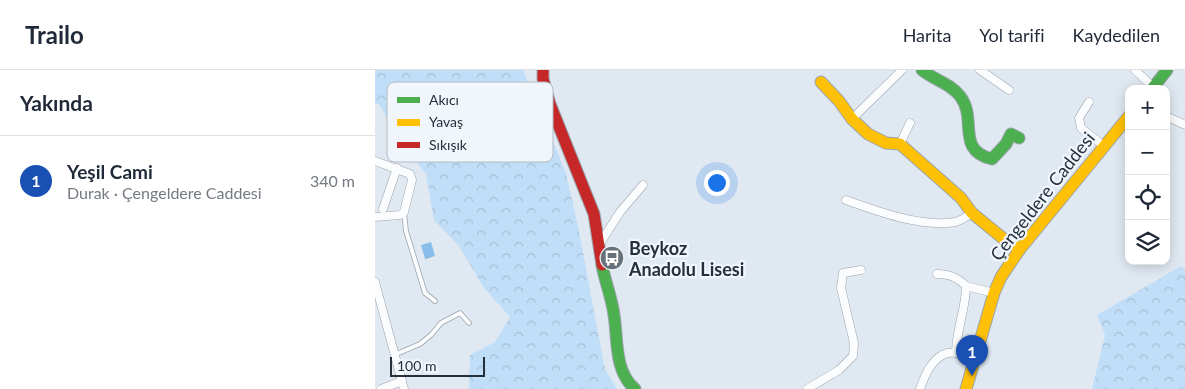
<!DOCTYPE html>
<html lang="tr">
<meta charset="utf-8">
<style>
body{margin:0;font-family:Lato,sans-serif;background:#f6f6f7;color:#1f2937}
.controls{position:absolute;right:15px;top:15px;display:grid;overflow:hidden;border-radius:10px;box-shadow:0 2px 12px #0003}
.controls button{width:45px;height:45px;display:grid;place-items:center;padding:0;border:0;border-bottom:1px solid #e0e1e3;background:#fff;color:#1f2937;font:25px sans-serif}
.scale{position:absolute;left:15px;bottom:12px;width:95px;box-sizing:border-box;padding-left:5px;border:2px solid #25303a;border-top:0;font-size:14px;line-height:18px;white-space:nowrap;color:#25303a;-webkit-text-stroke:4px #f0f6fb;paint-order:stroke}
.you{position:absolute;left:341px;top:112px;width:18px;height:18px;margin:-12px;border:4px solid #fff;border-radius:50%;background:#1a73e8;box-shadow:0 0 0 8px #1a73e833}
.badge{display:grid;place-items:center;width:32px;height:32px;border-radius:50%;background:#7c3aed;color:#fff;font-size:16px;font-weight:700}
.pin{position:absolute;translate:-50% -41px;filter:drop-shadow(0 1px 2px #0008)}
.pin::after{content:'';position:absolute;top:26px;width:18px;height:15px;background:inherit;clip-path:polygon(0 0,100% 0,50% 100%)}
.list{margin:0;padding:0;list-style:none}
h2{display:flex;justify-content:space-between;align-items:center;height:65px;margin:0;padding:0 20px;font-size:21px}
h2 small{font-size:16px;font-weight:400;color:#747a83}
.list li{display:grid;grid-template-columns:32px 1fr auto;gap:15px;align-items:center;box-sizing:border-box;height:90px;padding:0 20px;border-top:1px solid #e0e1e3}
.list b{display:block;font-size:19px;white-space:nowrap}
.list p{margin:0;font-size:16px;white-space:nowrap;color:#747a83}
.list em{font-size:16px;font-style:normal;color:#747a83}
.icon{flex:none;width:28px;height:28px;fill:none;stroke:currentColor;stroke-width:2;stroke-linecap:round;stroke-linejoin:round}
.map{position:relative;flex:none;width:810px;height:319px;overflow:hidden}
header{display:flex;align-items:center;gap:30px;box-sizing:border-box;height:70px;padding:0 25px;background:#fff;border-bottom:1px solid #e0e1e3}
header strong{font-size:24px}
nav{display:flex;gap:28px;margin-inline-start:auto;font-size:18px}
main{display:flex}
aside{flex:1;background:#fff}
.map>svg:first-child{display:block}
.forest{fill:url(#forest-crowns)}
.water{fill:url(#water-ripples)}
.lines{fill:none;stroke-linecap:round;stroke-linejoin:round}
.lane-casing{stroke:#9ba4ac;stroke-width:5.5}
.street-casing{stroke:#9ba4ac;stroke-width:9}
.fast-casing{stroke:#9ba4ac;stroke-width:13}
.slow-casing{stroke:#9ba4ac;stroke-width:13}
.jam-casing{stroke:#9ba4ac;stroke-width:13}
.lane{stroke:#fafcfd;stroke-width:4}
.street{stroke:#fafcfd;stroke-width:8}
.fast{stroke:#4caf50;stroke-width:11}
.slow{stroke:#ffc107;stroke-width:11}
.jam{stroke:#c62828;stroke-width:11}
.labels{text-anchor:middle;dominant-baseline:central;stroke-width:4.5;stroke-linejoin:round;paint-order:stroke}
.street-label{font-size:18px;fill:#25303a;stroke:#f0f6fb}
.poi-label{font-size:18px;font-weight:bold;fill:#25303a;stroke:#f0f6fb;text-anchor:start}
.key{fill:#f0f6fb;stroke:#b3bbc1;stroke-width:1}
.key-label{font-size:14px;fill:#25303a}
</style>
<header>
<strong>Trailo</strong>
<nav><a>Harita</a><a>Yol tarifi</a><a>Kaydedilen</a></nav>
</header>
<main>
<aside>
<h2>Yakında<small></small></h2>
<ul class="list">
<li><span class="badge" style="background:#1a4fb4">1</span><div><b>Yeşil Cami</b><p>Durak · Çengeldere Caddesi</p></div><em>340 m</em></li>
</ul>
</aside>
<div class="map">
<svg width="810" height="319" viewBox="0 0 810 319">
<defs>
<pattern id="forest-crowns" width="20" height="18" patternUnits="userSpaceOnUse" patternTransform="scale(1.25)"><rect width="20" height="18" fill="#c1def8"/><path d="M2 6a3 3 0 1 1 6 0M12 15a3 3 0 1 1 6 0" fill="none" stroke="#a6bfd5"/></pattern>
<pattern id="water-ripples" width="26" height="14" patternUnits="userSpaceOnUse" patternTransform="scale(1.25)"><rect width="26" height="14" fill="#89beea"/><path d="M2 4q2-2 4 0t4 0M15 11q2-2 4 0t4 0" fill="none" stroke="#709bbf"/></pattern>
</defs>
<rect width="100%" height="100%" fill="#e0e9f2"/>
<g class="forest">
<path d="M0 0H148L191 103 203 156 230 299 242 319H94L95 285 120 272 135 247 109 218 84 176 59 150 51 104 28 75 4 34H0Z"/>
<path d="M806 196 810 199V319H717L730 265 722 245Z"/>
</g>
<path class="water" d="M56 172 60 186 50 189 46 175Z"/>
<g class="lines">
<g class="lane-casing">
<g id="lane">
<path d="M29 142 31 161 50 223 60 231"/>
<path d="M19 285 45 274 56 265 66 253 85 243 94 253"/>
</g>
</g>
<g class="street-casing">
<g id="street">
<path d="M605 0 634 20"/>
<path d="M760 0 778 17"/>
<path d="M714 32 704 48 706 58 729 76"/>
<path d="M791 46 810 55"/>
<path d="M477 49 527 0"/>
<path d="M525 74 535 53"/>
<path d="M0 91 35 104 37 110 29 142 25 145 0 147"/>
<path d="M471 130C501 141 548 158 580 152 586 151 592 146 597 143"/>
<path d="M8 139 22 98"/>
<path d="M224 175 245 142 268 115"/>
<path d="M562 204C574 204 582 207 591 216 591 239 581 260 581 283"/>
<path d="M0 212 29 319"/>
<path d="M591 216 619 223"/>
<path d="M6 319 27 311"/>
<path d="M432 319 464 300 478 286 479 273 466 218 468 203 486 200"/>
<path d="M545 319C550 304 561 279 582 283 588 284 595 288 600 291"/>
</g>
</g>
<g class="fast-casing">
<g id="fast">
<path d="M547 0C559 10 575 13 585 26 603 49 580 80 617 89L631 74 636 64 644 68"/>
<path d="M777 19 792 0"/>
<path d="M227 195C230 212 237 228 239 245 243 270 239 301 260 319"/>
</g>
</g>
<g class="slow-casing">
<g id="slow">
<path d="M446 12 464 31 477 49 493 64 511 73 525 74 586 128 597 143 630 170 645 179"/>
<path d="M591 319 619 223 626 207 645 179 754 46"/>
</g>
</g>
<g class="jam-casing">
<path id="jam" d="M168 0V9L175 34 219 144 227 195"/>
</g>
<use href="#lane" class="lane"/>
<use href="#street" class="street"/>
<use href="#fast" class="fast"/>
<use href="#slow" class="slow"/>
<use href="#jam" class="jam"/>
</g>
<defs>
<g id="bus-disc" transform="scale(1.25)"><circle r="9.5" fill="#66717a" stroke="#f0f6fb"/><path d="M-5-6H5V4H4V6H2V4H-2V6H-4V4H-5ZM-3.5-4V0h7V-4ZM-3.5 1.2v1.5H-2V1.2ZM2 1.2v1.5H3.5V1.2Z" fill="#fff"/></g>
</defs>
<g fill-rule="evenodd">
<use href="#bus-disc" x="237" y="188"/>
</g>
<g class="labels">
<g class="street-label">
<text transform="translate(667 126) rotate(-52)">Çengeldere Caddesi</text>
</g>
<g class="poi-label">
<text x="254" y="178">Beykoz<tspan x="254" dy="21">Anadolu Lisesi</tspan></text>
</g>
</g>
<rect x="12" y="12" width="166" height="80" rx="8" class="key"/>
<rect x="22" y="27" width="23" height="6" fill="#4caf50"/>
<rect x="22" y="49" width="23" height="7" fill="#ffc107"/>
<rect x="22" y="72" width="23" height="6" fill="#c62828"/>
<g class="key-label">
<text x="54" y="35">Akıcı</text>
<text x="54" y="57">Yavaş</text>
<text x="54" y="80">Sıkışık</text>
</g>
</svg>
<div class="controls">
<button>+</button>
<button>−</button>
<button><svg class="icon" aria-label="locate" viewBox="0 0 24 24"><circle cx="12" cy="12" r="6"/><path d="M12 2v4M12 18v4M2 12h4M18 12h4"/></svg></button>
<button><svg class="icon" aria-label="layers" viewBox="0 0 24 24"><path d="M12 4l9 5-9 5-9-5zM3 14l9 5 9-5"/></svg></button>
</div>
<div class="scale">100 m</div>
<div class="you"></div>
<div class="pin badge" style="left:597px;top:306px;background:#1a4fb4">1</div>
</div>
</main>
